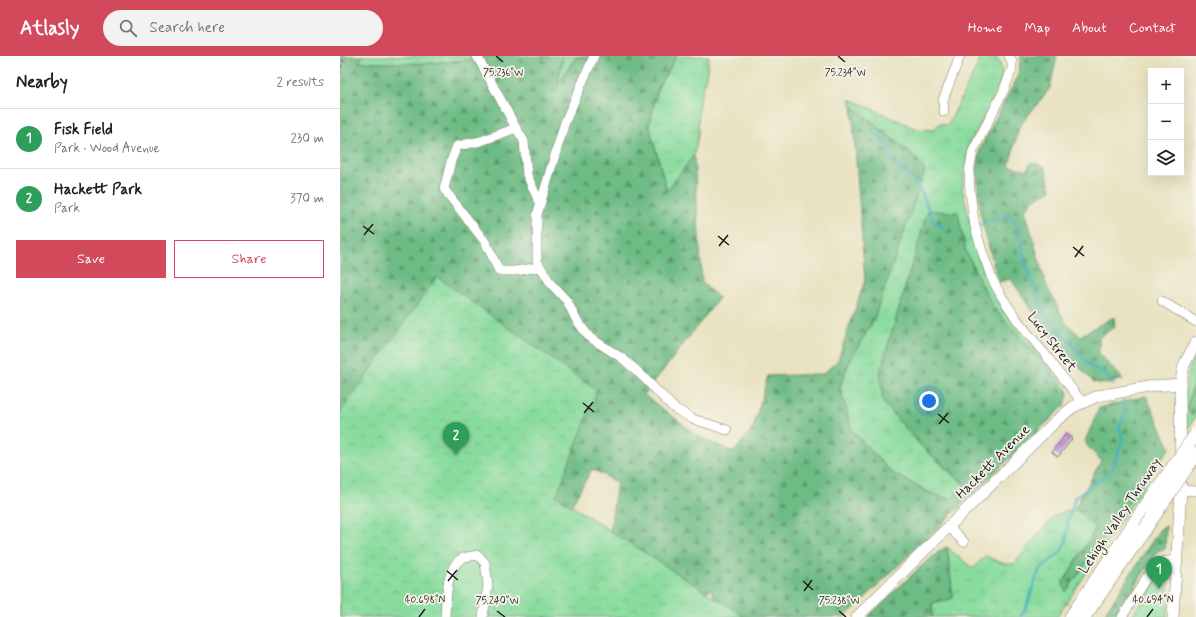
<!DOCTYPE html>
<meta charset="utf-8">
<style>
body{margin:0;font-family:Mynerve,sans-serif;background:#f2f2f2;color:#202124}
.controls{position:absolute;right:12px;top:12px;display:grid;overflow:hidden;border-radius:0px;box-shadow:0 4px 16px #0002}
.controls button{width:36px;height:36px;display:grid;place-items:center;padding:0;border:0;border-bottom:1px solid #e0e0e0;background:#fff;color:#202124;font:20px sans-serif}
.you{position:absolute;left:589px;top:345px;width:14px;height:14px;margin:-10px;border:3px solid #fff;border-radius:50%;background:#1a73e8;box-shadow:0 0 0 6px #1a73e833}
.badge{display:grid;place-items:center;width:26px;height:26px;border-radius:50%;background:#d1495b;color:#fff;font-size:13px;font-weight:700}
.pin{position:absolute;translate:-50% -33px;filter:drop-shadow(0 1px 2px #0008)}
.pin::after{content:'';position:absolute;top:21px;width:14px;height:12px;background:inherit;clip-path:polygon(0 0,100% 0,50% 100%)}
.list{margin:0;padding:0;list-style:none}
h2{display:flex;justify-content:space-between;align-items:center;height:52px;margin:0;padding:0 16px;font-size:17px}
h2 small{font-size:13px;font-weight:400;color:#757577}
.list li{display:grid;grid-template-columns:26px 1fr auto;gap:12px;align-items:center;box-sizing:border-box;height:60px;padding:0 16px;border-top:1px solid #e0e0e0}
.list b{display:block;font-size:15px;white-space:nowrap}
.list p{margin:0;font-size:13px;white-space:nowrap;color:#757577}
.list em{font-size:13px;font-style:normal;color:#757577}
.actions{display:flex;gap:8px;padding:12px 16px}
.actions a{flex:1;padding:9px 0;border:1px solid #d1495b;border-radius:0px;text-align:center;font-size:14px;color:#d1495b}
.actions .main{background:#d1495b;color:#fff}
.icon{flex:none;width:22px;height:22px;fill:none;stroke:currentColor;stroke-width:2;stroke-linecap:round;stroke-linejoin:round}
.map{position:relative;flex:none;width:856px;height:561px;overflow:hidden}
header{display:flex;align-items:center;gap:24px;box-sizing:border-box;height:56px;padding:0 20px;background:#d1495b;color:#fff}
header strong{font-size:19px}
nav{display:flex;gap:22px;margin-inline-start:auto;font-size:14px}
.search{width:280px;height:36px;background:#f2f2f2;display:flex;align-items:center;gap:10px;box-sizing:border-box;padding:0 14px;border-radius:22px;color:#757577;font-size:15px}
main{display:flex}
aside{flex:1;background:#fff}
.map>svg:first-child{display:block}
.grass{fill:url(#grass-tufts);stroke:#527c5d}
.forest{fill:url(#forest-firs);stroke:#456c50}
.park{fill:url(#park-crowns);stroke:#527c5d}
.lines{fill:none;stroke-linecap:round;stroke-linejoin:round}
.stream{stroke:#40afbc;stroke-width:2.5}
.building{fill:url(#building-cross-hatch)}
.minor-casing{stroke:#827f6e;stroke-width:10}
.major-casing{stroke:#827f6e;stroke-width:12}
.highway-casing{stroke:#827f6e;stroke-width:14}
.path{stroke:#827f6e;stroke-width:1.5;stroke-dasharray:3 3;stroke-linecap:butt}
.minor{stroke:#fff;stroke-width:9}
.major{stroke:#fff;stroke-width:11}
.highway{stroke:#fff;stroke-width:13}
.highway-bridge-casing{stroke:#827f6e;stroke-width:14;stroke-linecap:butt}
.highway-bridge{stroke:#fff;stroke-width:13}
.ticks{fill:none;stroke:#1c1c1c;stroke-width:1.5}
.labels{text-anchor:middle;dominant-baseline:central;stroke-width:3.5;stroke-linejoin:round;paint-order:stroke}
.street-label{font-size:14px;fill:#1c1c1c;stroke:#f7f3e8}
.ticks-label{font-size:10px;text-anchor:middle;fill:#1c1c1c;stroke:#f7f3e8;stroke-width:3.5;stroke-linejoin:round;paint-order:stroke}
</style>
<header>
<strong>Atlasly</strong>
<div class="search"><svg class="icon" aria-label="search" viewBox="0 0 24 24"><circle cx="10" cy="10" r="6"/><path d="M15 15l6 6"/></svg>Search here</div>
<nav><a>Home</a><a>Map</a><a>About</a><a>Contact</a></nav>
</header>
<main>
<aside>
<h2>Nearby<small>2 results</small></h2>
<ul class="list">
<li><span class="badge" style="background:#2e9e5b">1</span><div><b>Fisk Field</b><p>Park · Wood Avenue</p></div><em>230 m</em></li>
<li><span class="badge" style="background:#2e9e5b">2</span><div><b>Hackett Park</b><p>Park</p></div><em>370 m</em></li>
</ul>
<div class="actions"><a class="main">Save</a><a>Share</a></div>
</aside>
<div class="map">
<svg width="856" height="561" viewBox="0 0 856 561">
<defs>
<pattern id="grass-tufts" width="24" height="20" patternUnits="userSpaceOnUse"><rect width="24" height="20" fill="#89dc9e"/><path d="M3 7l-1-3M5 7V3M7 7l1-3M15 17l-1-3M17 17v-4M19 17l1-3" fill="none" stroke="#76bc88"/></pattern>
<pattern id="forest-firs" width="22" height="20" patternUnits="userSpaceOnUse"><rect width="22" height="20" fill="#6ebc85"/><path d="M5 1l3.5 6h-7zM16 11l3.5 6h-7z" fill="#5a986c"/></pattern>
<pattern id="park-crowns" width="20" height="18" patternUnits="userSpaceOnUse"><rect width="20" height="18" fill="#89dc9e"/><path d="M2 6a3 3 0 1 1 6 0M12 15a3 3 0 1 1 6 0" fill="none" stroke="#76bc88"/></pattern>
<pattern id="building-cross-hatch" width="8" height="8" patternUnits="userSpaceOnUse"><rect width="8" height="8" fill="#cc9ee0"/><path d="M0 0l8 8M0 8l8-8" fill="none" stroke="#a580b5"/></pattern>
</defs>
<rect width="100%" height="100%" fill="#f7f3e8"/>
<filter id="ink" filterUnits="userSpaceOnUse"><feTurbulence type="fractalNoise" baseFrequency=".025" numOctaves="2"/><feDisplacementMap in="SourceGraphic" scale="8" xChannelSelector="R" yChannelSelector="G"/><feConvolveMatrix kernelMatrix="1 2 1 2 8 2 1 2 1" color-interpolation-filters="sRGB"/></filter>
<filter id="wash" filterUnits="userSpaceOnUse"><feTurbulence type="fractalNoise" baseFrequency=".012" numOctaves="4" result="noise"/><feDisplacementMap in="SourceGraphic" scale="16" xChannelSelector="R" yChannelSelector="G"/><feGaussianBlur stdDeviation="0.9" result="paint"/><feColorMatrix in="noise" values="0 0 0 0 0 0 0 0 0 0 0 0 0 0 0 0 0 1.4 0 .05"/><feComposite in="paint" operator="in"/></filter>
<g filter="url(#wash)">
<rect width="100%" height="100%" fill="#e8e2c0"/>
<g class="grass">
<path d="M23 0H131L130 4 79 8 18 6Z"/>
<path d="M223 0H280L263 1 217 31Z"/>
<path d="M337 0H369L366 20 359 46 358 79 354 99 327 135 309 70 318 31Z"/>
<path d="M642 0H653L658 3 663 17 653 44 629 88 622 133 640 205 664 256 727 332 728 337 697 300 653 251 626 196 618 157 543 346 583 392 625 429 611 443 592 438 551 416 512 375 500 331 509 306 534 263 576 102 512 50 510 43 577 73 593 74 599 68 608 69Z"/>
<path d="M856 294V317L847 353 852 360 856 353V360L844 379C844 346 844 324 856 294Z"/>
<path d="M808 418 809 423 717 561H592V547L613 542 607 491 633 513 645 500 665 508H674L714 460 735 452 756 472 723 527 726 535Z"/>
</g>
<g class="forest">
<path d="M0 0H23L18 6 79 8 130 4 131 0H223L217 30 235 2 280 0H337L318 31 309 70 327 135 354 99 362 227 379 242 304 339 361 382 394 396 413 372 428 320 483 318 498 304 525 224 512 50 576 102 585 115 534 263 509 306 500 331 512 375 551 416 592 438 611 443 625 429 583 392 543 346 540 316 588 154 618 157 626 196 653 251 697 300 728 337 725 349 505 561H388L371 534 314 549 267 496 277 426 252 413 232 448 250 508 0 561Z"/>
<path d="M681 0H717L710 32 679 71 669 110 687 114 691 106 705 111 711 134 694 143 685 154 706 229 726 267 740 280 774 261 775 271 759 281V298L783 323 764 328 753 326 705 273 671 223 658 226 640 156 637 118 640 93 678 20Z"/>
<path d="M856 317V353L852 360 847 353Z"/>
<path d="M806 340 830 392 808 418 726 536 723 527 756 473 735 452 761 405 746 388V383L759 352Z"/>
<path d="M826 470 825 493 817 495 776 561H767L764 559 820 473Z"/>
<path d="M607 491 613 542 592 547V561H528L577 514 601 494Z"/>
</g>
<g class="park">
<path d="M97 221 257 335 216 440 405 561H0V357Z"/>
<path d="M830 506 827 561H791Z"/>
</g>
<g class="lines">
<g class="stream">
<path d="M532 74 547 90 553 108 572 122 582 138 594 166 603 171"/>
<path d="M640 169 660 163 669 159 678 170 685 207 705 259 750 310 763 316 773 329"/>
<path d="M680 561 686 552 699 514 720 497 726 486 729 461 735 442 773 413 783 383 779 372 786 354 783 344"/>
</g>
</g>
<g id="blocks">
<path class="building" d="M726 378 732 383 718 401 712 396Z"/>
</g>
</g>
<g filter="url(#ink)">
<use href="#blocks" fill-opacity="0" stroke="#827f6e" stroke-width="1"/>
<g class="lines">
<g class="minor-casing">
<g id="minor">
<path d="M137 0 175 70 184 85 187 119 200 148"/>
<path d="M254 0 225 66 197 159V205L211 228 227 245 236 263 249 281 282 302 297 315 334 352 353 363 387 374"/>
<path d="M669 0 672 6V13L663 36 633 95 629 116 630 136 635 171 643 198 652 223 662 241 678 265 704 297 742 346"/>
<path d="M604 56 603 44 620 0"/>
<path d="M176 72 141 85 117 90 111 105 104 133 146 187 159 215H175L200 211"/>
<path d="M822 245 856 266"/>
<path d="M841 434 856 435"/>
<path d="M609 471 624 486"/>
<path d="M105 561C106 546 106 509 123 502 127 500 134 500 138 499L145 507 148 529 143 561"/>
<path d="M782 561 813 511 820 506 836 504"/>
</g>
</g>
<g class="major-casing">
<g id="major">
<path d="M517 561 717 364 733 351 758 340 814 330 840 328"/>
<path d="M833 561 841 434 840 328 844 309 856 286"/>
</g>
</g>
<g class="highway-casing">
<g id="highway">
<path d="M731 561 805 451"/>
<path d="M744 561 805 473"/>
</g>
</g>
<path class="path" d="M0 18 4 0"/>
<use href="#minor" class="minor"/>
<use href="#major" class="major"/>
<use href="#highway" class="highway"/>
<g class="highway-bridge-casing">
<g id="highway-bridge">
<path d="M805 451 856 378"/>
<path d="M805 473 856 398"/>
</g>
</g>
<use href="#highway-bridge" class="highway-bridge"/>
</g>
</g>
<path class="ticks" d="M156 0 163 6M498 0 505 6M23 170 34 178M24 179 33 168M378 180 389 189M379 190 388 179M733 191 744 200M735 201 743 190M243 347 254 356M244 357 253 346M598 358 609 367M599 368 608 357M107 515 118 524M108 525 117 514M463 525 473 534M464 535 472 524M157 555 165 561M499 555 506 561M79 561 85 553M807 561 813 553"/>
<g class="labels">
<g class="street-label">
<text transform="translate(712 286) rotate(52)">Lucy Street</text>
<text transform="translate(653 406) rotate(-45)">Hackett Avenue</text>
<text transform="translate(780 460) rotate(-56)">Lehigh Valley Thruway</text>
</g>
</g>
<g class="ticks-label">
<text x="163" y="20">75.236°W</text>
<text x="505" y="20">75.234°W</text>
<text x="85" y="547">40.698°N</text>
<text x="813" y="547">40.694°N</text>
<text x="157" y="548">75.240°W</text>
<text x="499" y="548">75.238°W</text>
</g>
</svg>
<div class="controls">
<button>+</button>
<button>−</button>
<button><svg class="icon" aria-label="layers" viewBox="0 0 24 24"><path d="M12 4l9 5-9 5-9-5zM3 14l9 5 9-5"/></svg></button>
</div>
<div class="you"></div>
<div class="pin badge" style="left:819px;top:533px;background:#2e9e5b">1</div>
<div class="pin badge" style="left:116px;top:399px;background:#2e9e5b">2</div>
</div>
</main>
